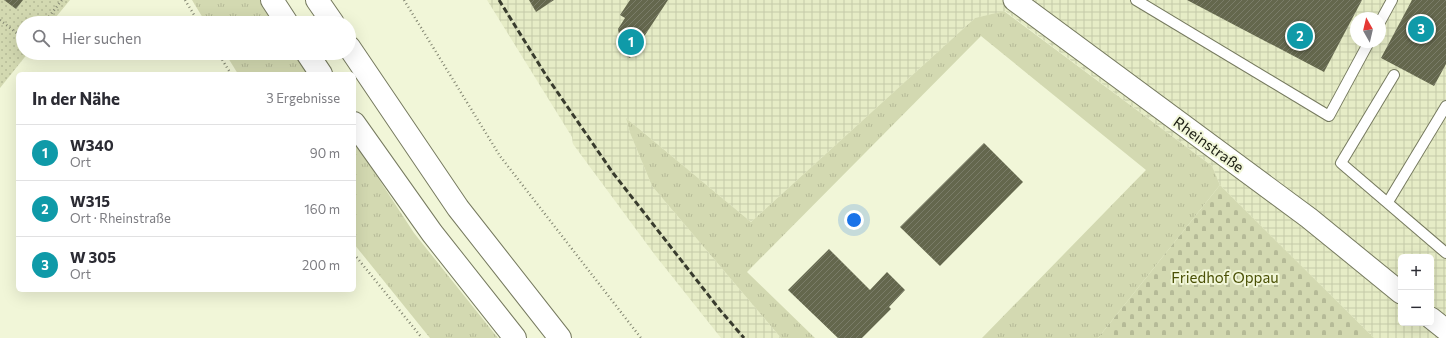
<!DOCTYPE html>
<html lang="de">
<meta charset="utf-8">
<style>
body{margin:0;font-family:Commissioner,sans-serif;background:#f7f7f7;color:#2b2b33}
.controls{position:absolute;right:12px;bottom:12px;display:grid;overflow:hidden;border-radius:6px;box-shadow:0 4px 16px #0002}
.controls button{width:36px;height:36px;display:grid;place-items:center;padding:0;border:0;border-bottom:1px solid #e1e1e2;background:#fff;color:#2b2b33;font:20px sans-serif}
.compass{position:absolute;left:1350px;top:12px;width:36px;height:36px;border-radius:50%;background:#fff;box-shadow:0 4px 16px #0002;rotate:352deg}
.you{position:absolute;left:854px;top:220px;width:14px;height:14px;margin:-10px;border:3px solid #fff;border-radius:50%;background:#1a73e8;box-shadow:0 0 0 6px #1a73e833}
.badge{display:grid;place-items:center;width:26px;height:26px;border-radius:50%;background:#0f766e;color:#fff;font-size:13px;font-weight:700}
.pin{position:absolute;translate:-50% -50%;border:2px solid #fff;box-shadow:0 1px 4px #0006}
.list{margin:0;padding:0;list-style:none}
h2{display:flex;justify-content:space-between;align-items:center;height:52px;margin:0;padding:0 16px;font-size:17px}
h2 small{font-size:13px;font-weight:400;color:#7c7c81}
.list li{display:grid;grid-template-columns:26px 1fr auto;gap:12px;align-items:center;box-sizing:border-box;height:56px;padding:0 16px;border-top:1px solid #e1e1e2}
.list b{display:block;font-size:15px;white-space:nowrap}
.list p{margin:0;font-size:13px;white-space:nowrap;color:#7c7c81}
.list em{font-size:13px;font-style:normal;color:#7c7c81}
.icon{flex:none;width:22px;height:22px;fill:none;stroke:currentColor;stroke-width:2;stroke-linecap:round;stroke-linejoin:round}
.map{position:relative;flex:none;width:1446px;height:338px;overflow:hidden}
.search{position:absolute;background:#fff;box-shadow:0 4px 16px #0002;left:16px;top:16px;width:340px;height:44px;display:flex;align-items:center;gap:10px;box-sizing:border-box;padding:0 14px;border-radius:22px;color:#7c7c81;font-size:15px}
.panel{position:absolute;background:#fff;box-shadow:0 4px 16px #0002;left:16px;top:72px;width:340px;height:220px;border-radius:6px}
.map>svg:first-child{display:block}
.industrial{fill:url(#industrial-grid);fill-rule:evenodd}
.grass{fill:url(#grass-tufts)}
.cemetery{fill:url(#cemetery-stones)}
.garden{fill:url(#garden-dots)}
.building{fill:url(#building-hatch)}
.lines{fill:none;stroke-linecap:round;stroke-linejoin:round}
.service-casing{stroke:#767a5f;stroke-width:12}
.minor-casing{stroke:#767a5f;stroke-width:23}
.trunk-casing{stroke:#767a5f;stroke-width:24}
.path{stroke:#818470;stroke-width:2.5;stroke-dasharray:1 3;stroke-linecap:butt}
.service{stroke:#fff;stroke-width:10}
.minor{stroke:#fff;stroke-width:21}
.trunk{stroke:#fff;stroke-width:22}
.rail{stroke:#393c2e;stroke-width:3;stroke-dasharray:6 3;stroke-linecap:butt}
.labels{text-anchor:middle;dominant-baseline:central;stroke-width:4;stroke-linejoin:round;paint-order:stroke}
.street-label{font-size:15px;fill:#1a1c11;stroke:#f1f6d8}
.park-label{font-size:15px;fill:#4a5005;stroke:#f1f6d8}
</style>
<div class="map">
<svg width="1446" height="338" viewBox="0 0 1446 338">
<defs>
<pattern id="industrial-grid" width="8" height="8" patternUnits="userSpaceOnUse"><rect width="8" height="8" fill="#e6ecc6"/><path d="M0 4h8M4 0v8" fill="none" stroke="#c5caa9"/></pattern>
<pattern id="grass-tufts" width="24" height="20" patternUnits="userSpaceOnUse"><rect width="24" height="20" fill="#d3d9b1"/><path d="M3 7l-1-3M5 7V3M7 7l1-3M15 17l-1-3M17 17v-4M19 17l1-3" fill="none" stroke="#b5ba97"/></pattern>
<pattern id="cemetery-stones" width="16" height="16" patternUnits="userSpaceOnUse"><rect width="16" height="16" fill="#d3d9b1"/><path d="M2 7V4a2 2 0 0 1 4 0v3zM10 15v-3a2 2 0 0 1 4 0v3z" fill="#b5ba97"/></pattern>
<pattern id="garden-dots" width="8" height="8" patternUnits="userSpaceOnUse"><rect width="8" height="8" fill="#d3d9b1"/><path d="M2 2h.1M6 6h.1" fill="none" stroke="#b5ba97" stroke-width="1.8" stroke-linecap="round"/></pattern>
<pattern id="building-hatch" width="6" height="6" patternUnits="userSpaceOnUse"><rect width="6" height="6" fill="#64674d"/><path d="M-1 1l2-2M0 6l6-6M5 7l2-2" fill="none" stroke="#7a7c68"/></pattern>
</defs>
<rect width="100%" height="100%" fill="#f1f6d8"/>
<path class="industrial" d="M487 0H1446V338H1374L1220 185 1212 166 1005 11 975 18 751 222 626 118 630 133 652 186 781 338H721L655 255 573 144 572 137ZM1356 18H1380V42H1356ZM1401 257H1431V323H1401Z"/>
<g class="grass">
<path d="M192 0H261L276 23H206Z"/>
<path d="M1004 11 1212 166 1220 185 1098 338H982L1146 170 981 36 747 272 815 338H781L652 186 630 133 626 118 751 222 975 18Z"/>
<path d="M225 53H296L310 74H238Z"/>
<path d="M354 141 414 233 498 338H430L354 244Z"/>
</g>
<path class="cemetery" d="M1220 185 1374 338H1098Z"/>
<path class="garden" d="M0 0H70L51 23H23V53H28L0 88Z"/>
<g class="building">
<path d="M4 0H23L16 9Z"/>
<path d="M529 0H554L536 12Z"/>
<path d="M630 0H668L630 58 623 54 618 29 625 18 620 15Z"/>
<path d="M1187 0H1362L1324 72Z"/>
<path d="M1412 0H1446V64L1434 86 1381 58Z"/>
<path d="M984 143 1023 182 940 266 900 227Z"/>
<path d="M829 249 870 290 887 272 905 290 889 307 891 309 862 338H838L788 290Z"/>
</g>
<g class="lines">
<g class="service-casing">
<g id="service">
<path d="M1136 0 1329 116 1369 42"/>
<path d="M1380 22 1392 0"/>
<path d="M1394 75 1341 163 1446 253"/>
<path d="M1388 202 1446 106"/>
</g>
</g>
<g class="minor-casing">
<g id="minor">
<path d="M1014 0 1309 218 1401 293"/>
<path d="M1431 318 1446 330"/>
</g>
</g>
<g class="trunk-casing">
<g id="trunk">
<path d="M272 0 287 23"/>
<path d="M317 0 333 23"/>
<path d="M349 47 458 208 560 338"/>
<path d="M307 53 321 74"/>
<path d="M354 123 432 233 515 338"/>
</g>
</g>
<g class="path">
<path d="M185 0 199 23"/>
<path d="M404 0 500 156 641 338"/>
<path d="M0 20 23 38"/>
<path d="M44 23 62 0"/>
<path d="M218 53 231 74"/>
<path d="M354 254 422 338"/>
</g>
<use href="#service" class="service"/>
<use href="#minor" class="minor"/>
<use href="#trunk" class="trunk"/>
<path class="rail" d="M499 0 547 77 613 173 720 310 744 338"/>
</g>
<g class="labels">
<g class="street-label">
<text transform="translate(1209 144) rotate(36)">Rheinstraße</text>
</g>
<g class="park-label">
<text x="1225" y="277">Friedhof Oppau</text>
</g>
</g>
</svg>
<div class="controls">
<button>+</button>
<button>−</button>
</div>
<svg class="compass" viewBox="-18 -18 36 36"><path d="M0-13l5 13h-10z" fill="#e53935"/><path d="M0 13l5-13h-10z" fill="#7c7c81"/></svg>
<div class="you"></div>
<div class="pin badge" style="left:631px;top:42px;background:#0f9aa8">1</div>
<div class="pin badge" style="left:1300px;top:36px;background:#0f9aa8">2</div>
<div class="pin badge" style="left:1421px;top:29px;background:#0f9aa8">3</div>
<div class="search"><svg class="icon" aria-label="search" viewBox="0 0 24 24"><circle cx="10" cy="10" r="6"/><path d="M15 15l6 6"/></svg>Hier suchen</div>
<section class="panel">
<h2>In der Nähe<small>3 Ergebnisse</small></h2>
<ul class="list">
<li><span class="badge" style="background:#0f9aa8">1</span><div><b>W340</b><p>Ort</p></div><em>90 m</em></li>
<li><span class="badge" style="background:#0f9aa8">2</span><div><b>W315</b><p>Ort · Rheinstraße</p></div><em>160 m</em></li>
<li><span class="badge" style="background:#0f9aa8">3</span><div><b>W 305</b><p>Ort</p></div><em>200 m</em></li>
</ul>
</section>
</div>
